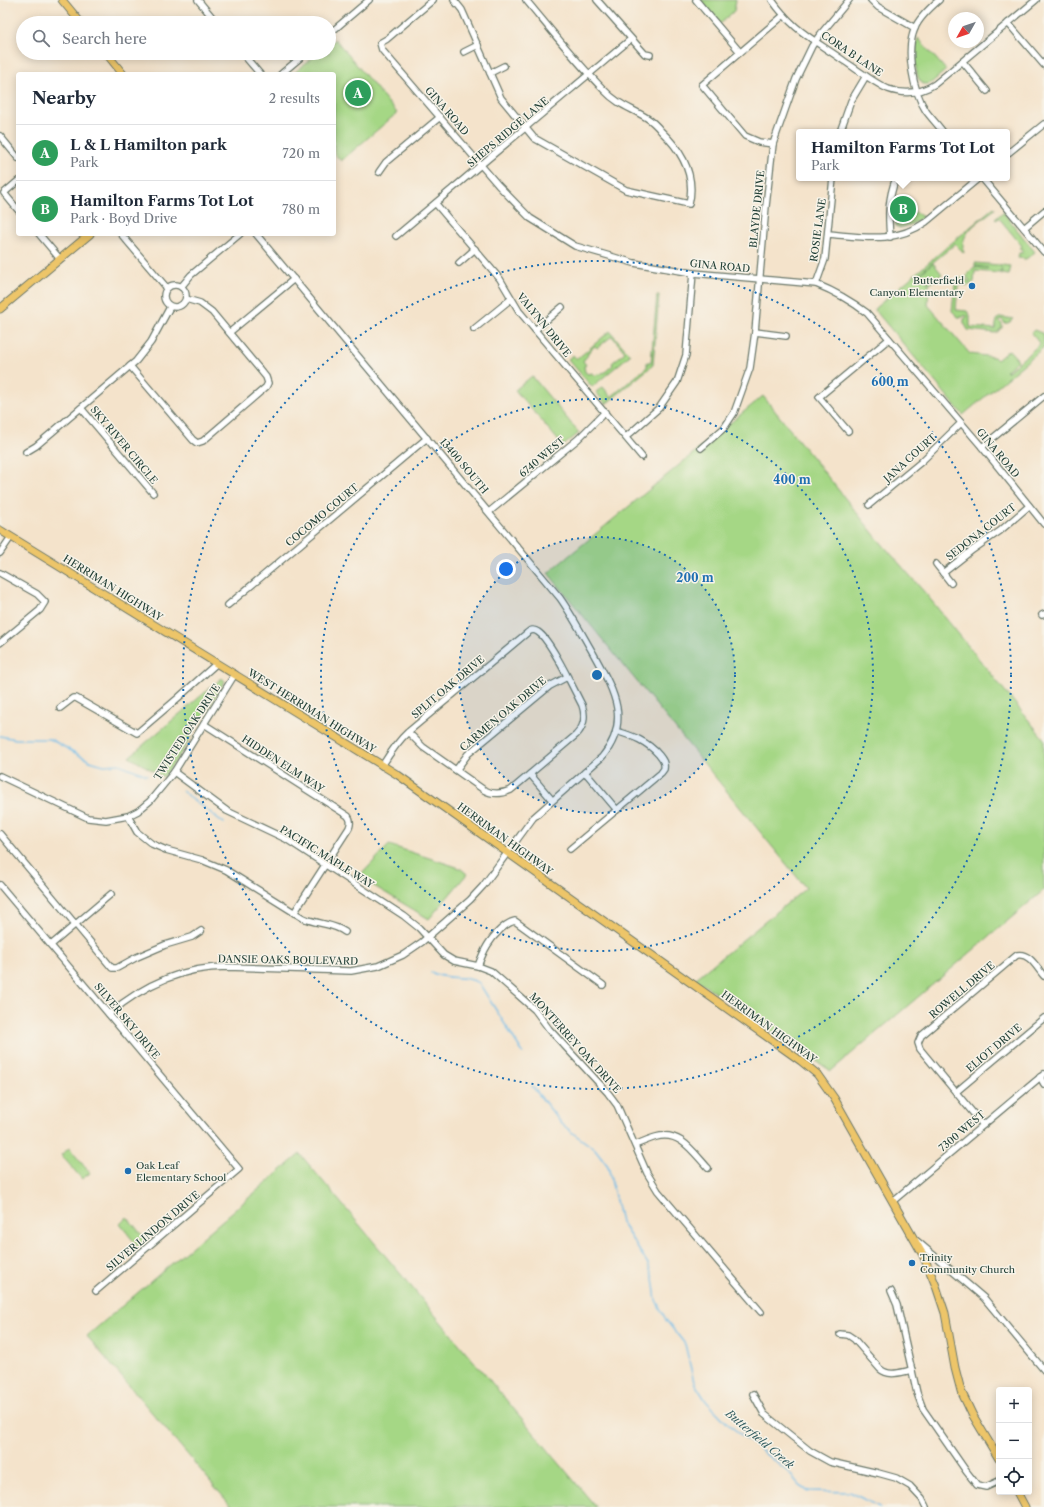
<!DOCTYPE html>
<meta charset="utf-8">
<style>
body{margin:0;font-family:"Libre Caslon Text",serif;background:#f2f2f3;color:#1f2937}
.controls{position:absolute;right:12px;bottom:12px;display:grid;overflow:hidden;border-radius:4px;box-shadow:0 2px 10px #0003}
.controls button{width:36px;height:36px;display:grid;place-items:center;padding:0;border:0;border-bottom:1px solid #e0e1e3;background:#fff;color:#1f2937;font:20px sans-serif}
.compass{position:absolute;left:948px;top:12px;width:36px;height:36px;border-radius:50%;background:#fff;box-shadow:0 2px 10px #0003;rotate:230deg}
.you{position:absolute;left:506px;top:569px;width:14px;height:14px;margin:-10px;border:3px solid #fff;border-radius:50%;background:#1a73e8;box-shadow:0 0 0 6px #1a73e833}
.badge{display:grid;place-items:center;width:26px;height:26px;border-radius:50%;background:#d93025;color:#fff;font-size:13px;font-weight:700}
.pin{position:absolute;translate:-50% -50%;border:2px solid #fff;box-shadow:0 1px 4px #0006}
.popup{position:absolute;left:796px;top:129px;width:214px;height:52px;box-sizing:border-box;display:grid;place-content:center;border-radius:4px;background:#fff;filter:drop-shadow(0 1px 3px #0005);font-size:13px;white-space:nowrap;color:#747a83}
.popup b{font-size:15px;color:#1f2937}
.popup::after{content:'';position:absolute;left:50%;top:100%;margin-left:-8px;border:8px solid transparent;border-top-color:#fff}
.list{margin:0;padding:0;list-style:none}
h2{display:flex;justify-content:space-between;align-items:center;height:52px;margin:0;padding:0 16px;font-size:17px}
h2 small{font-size:13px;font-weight:400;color:#747a83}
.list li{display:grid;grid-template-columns:26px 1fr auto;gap:12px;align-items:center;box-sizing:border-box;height:56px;padding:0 16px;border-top:1px solid #e0e1e3}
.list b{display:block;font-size:15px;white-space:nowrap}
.list p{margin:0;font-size:13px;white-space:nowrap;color:#747a83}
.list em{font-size:13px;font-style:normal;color:#747a83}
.icon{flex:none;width:22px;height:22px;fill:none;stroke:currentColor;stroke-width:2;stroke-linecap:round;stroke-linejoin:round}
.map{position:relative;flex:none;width:1044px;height:1507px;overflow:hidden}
.search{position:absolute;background:#fff;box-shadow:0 2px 10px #0003;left:16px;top:16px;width:320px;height:44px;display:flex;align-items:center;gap:10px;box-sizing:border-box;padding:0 14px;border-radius:22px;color:#747a83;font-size:15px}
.panel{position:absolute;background:#fff;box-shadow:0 2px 10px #0003;left:16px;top:72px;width:320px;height:164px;border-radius:4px}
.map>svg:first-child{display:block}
.green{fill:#a5d785;stroke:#628a5c;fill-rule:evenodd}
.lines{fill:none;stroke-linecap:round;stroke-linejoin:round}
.stream{stroke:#6ebce8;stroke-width:1.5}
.minor-casing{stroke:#6a7769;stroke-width:8}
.major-casing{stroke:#6a7769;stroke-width:9}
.minor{stroke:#fff;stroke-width:5.5}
.major{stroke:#edc569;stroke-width:7}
.ring{fill:none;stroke:#1f6fb2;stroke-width:2;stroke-dasharray:2 4}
.poi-dot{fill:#1f6fb2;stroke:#f7f3e8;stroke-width:1.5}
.labels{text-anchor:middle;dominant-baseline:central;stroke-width:3;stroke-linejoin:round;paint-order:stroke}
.street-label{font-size:10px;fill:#1f3d34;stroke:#f7f3e8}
.poi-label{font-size:10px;fill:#1f3d34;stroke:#f7f3e8;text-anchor:start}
.water-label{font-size:11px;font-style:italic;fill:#335d61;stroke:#f7f3e8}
.centre{fill:#1f6fb2;stroke:#f7f3e8;stroke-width:2}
.ring-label{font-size:12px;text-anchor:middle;font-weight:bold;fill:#1f6fb2;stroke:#f7f3e8;stroke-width:3;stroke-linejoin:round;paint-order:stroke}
</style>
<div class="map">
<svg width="1044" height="1507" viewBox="0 0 1044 1507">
<rect width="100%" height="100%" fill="#f7f3e8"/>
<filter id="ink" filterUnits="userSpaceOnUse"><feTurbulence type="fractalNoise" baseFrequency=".025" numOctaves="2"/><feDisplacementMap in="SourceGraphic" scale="8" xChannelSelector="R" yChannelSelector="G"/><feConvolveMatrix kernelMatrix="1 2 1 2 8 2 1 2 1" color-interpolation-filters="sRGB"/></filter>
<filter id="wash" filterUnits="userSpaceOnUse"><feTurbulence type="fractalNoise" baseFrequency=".012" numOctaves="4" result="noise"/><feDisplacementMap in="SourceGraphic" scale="16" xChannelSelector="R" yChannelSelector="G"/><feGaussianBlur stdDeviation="0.9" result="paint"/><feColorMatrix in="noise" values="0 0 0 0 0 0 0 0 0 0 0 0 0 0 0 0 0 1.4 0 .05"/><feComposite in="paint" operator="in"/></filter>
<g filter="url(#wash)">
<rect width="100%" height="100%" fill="#f4e3cb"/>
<g class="green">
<path d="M700 0H736L734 11 720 24Z"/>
<path d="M918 38 946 70 931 83 928 84H923C912 76 916 49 918 38Z"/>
<path d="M335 39 397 113 341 161 334 153V74H293L318 53H329V44Z"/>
<path d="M896 201 923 217 912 224 900 228 896 226 895 220Z"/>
<path d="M994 207 995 209C980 221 958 232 964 253L955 244 920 273 929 284 928 305 970 354 994 357 997 360 1009 350 1018 360 1006 371 1007 372 1040 344 1031 333 1034 330 1044 334V347L963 415 874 309Z"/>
<path d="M1003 212 1035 252 1026 259 1018 258 1019 253H1022L1023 249 1020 248 1022 246 999 218 996 220 995 219Z"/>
<path d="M933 263 942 274 930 284 921 273Z"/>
<path d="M975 263 1000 265V267L1001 265 1011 266 1009 275 1001 274 1002 268 1000 273 975 271 974 282 970 285H958L956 310 967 311 970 316V327L995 329 997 320 1000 317 1014 319 1008 323H1004L1002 319 999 321 1002 324V328L996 333 968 330 964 323V319L967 317 966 315 963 317H958L952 311 955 283 961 278 966 279 969 282 970 281 967 277 968 273 974 267 988 268 975 266Z"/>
<path d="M657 295H659L653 365 606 404 596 392 603 387 611 397 647 367V362H651Z"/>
<path d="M610 331 630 355 592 387 568 359 573 355 577 359ZM612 336 625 352 612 363 613 365 604 373 603 372 600 375 599 373 595 376 592 373 588 374 585 372 584 366 586 365 583 361 588 355 587 354 595 346 597 348Z"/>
<path d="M532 376 579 433 563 446 515 390Z"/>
<path d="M763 396 877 538 926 594 1044 739V890L831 1071 695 979 806 888 548 573Z"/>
<path d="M222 678 225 681 181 753 164 777 129 757Z"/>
<path d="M389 845 460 868 467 874 429 919 359 877Z"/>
<path d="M69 1148 90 1173 82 1179 61 1155Z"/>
<path d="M300 1154 596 1507H232L87 1336Z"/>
<path d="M127 1217 147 1241 139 1248 120 1224Z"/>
</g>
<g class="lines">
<g class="stream">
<path d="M0 736 16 739H50L90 761 104 765 119 764 147 775"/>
<path d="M182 791 224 823"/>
<path d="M431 972C445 981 465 974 479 983L523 1053"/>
<path d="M532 1086 562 1124 574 1134 595 1149 608 1166 621 1222 648 1264 653 1278 656 1300 666 1320 685 1344 694 1382 706 1401 729 1425 788 1472 802 1488 809 1491 849 1492 880 1507"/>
</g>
</g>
</g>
<g filter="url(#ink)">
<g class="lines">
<g class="minor-casing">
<g id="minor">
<path d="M198 0 217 23"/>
<path d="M433 0 387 39 380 43 382 50 498 185 530 218 575 246 634 263 693 273 816 284C836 292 850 300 867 313L982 447 1044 524"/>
<path d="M454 0 462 10 501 98 534 138 626 190 689 204C696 175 681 150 661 131 657 126 652 121 647 118 631 108 618 105 604 90 576 62 551 30 526 0"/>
<path d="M597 0 645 54 650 55"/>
<path d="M696 0 740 52"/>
<path d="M772 0C779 10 787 19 796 27 811 40 829 50 844 61 858 70 873 82 888 89 905 95 921 93 935 84L1036 0"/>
<path d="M871 0 878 7 915 28"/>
<path d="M939 0C931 7 919 18 915 28 905 50 913 91 926 111 931 118 938 125 943 132"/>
<path d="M1008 23 1044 65"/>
<path d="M329 34 369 0"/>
<path d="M464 52 478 45"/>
<path d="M242 53 260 74"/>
<path d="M963 62 987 91"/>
<path d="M490 73 504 66"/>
<path d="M281 74 306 53"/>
<path d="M840 132 851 101 866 76"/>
<path d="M0 136 18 158"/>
<path d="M773 144 759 142 745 136 702 85 784 15"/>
<path d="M1007 154 1044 124"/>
<path d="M379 172 386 162 440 117"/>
<path d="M982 178 1044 252"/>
<path d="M18 181 4 193 18 210"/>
<path d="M436 204 500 279 519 311 642 457"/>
<path d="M1024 228 1044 211"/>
<path d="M39 234 60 259"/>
<path d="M121 234 167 288"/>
<path d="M828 234C864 237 894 244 926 222L979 178"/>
<path d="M396 236 631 39"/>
<path d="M890 237C888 215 888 199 896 178"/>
<path d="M459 263 475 249"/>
<path d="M816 284 825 259 833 178"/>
<circle cx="175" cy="296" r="11"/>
<path d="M181 287 191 275 240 234"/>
<path d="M474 329 511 299"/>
<path d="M535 330 562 307"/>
<path d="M230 332 294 279"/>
<path d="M755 332 786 336"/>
<path d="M130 366 193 440 197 443 203 441 266 387 268 383 266 377 212 312 200 303 186 299"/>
<path d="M81 408 153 493"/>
<path d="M848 431 819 397 889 339"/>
<path d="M626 437 659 408 677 382 686 355 693 273"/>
<path d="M982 447 1044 396"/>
<path d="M701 448 724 428 734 413 750 368 755 332 766 206 773 144 796 79 812 46 819 36 849 0"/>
<path d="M26 452 36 446 136 361 151 342 170 307"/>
<path d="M869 505 921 462 961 423"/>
<path d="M489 512 578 439 605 412"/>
<path d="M0 553 11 537"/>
<path d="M936 564 951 583"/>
<path d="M0 573 37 594 45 602 40 610 0 643"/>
<path d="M943 573 971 551 1000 531 1029 506"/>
<path d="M228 605 427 438"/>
<path d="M1042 615 1044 614"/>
<path d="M60 708 73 698H76L137 733 178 698 216 664"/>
<path d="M204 724 348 816C351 820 351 823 349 828L294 913"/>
<path d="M382 766C390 753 397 742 408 732L527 633C530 630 534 629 538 632 551 640 574 690 582 705 586 716 584 727 576 735L511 790C502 794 493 795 484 790L423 747 408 732"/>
<path d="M456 770 468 754 550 686 567 677"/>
<path d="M174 772 227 811 286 839 404 916 419 928 444 955 454 961 478 966 491 971 535 1010 549 1029 608 1093 617 1105 647 1173 658 1191 761 1312"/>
<path d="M585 772 617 810"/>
<path d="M530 774 552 800"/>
<path d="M0 776 88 818 106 820 128 816 138 811 150 801 174 772 235 674"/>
<path d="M128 816 137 832 152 844 166 850 202 860 226 870 303 918C316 924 333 923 345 932"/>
<path d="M0 834 112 968H117L137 957 165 945 192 937 201 931"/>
<path d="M570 849 661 773 664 769C665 763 663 760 659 755 647 741 633 736 616 731"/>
<path d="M0 885 239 1169 96 1291"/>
<path d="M51 945 111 894"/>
<path d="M478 966C484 950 489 940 501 929 506 925 509 922 515 921L603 985"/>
<path d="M109 1014C143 985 182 967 227 967L351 971 378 966 403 955 422 942 470 900 483 886 533 818 602 757C633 720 612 688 593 653 582 634 572 615 560 598L256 234"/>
<path d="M1040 1077 1044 1084"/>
<path d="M956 1092 1044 1018"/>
<path d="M983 1125 920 1049 918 1043 921 1036 1017 955C1029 952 1037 968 1044 976"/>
<path d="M635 1145C642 1142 649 1139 656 1137 680 1130 693 1152 708 1168"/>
<path d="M893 1201 1044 1074"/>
<path d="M917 1241 984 1298 1044 1370"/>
<path d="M891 1291 897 1305 917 1393 923 1409 966 1471 977 1485 986 1487 999 1481"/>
<path d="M840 1334 848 1335 854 1339 880 1369C889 1377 901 1372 912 1370"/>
<path d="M753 1394 764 1414 810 1451 830 1462 878 1473 896 1478 910 1486 922 1499 926 1507"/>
</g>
</g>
<g class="major-casing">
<g id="major">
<path d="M62 0 81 23"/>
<path d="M106 53 123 74"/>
<path d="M0 309 90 234"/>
<path d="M0 530 398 775 801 1061 817 1074 834 1098 923 1255 936 1286 945 1313 955 1368 961 1391 972 1414 999 1459"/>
<path d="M1017 1492 1025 1507"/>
</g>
</g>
<use href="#minor" class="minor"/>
<use href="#major" class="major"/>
</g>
</g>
<circle cx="597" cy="675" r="138" fill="#1f6fb2" fill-opacity=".12"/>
<g class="ring">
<circle cx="597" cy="675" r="138"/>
<circle cx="597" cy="675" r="276"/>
<circle cx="597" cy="675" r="414"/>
</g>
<g class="poi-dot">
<circle cx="972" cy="286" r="4"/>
<circle cx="128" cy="1171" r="4"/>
<circle cx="912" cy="1263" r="4"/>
</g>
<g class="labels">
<g class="street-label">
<text transform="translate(852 54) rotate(34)">CORA B LANE</text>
<text transform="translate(447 111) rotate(49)">GINA ROAD</text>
<text transform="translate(508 132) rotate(-40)">SHEPS RIDGE LANE</text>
<text transform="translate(757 209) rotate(-84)">BLAYDE DRIVE</text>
<text transform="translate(818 230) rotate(-82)">ROSIE LANE</text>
<text transform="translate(720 266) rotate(5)">GINA ROAD</text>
<text transform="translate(544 325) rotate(51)">VALYNN DRIVE</text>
<text transform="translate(124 445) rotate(50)">SKY RIVER CIRCLE</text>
<text transform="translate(998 453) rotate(50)">GINA ROAD</text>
<text transform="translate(542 457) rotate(-40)">6740 WEST</text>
<text transform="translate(910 458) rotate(-42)">JANA COURT</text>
<text transform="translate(464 466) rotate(50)">13400 SOUTH</text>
<text transform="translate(322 515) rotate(-40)">COCOMO COURT</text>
<text transform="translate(981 532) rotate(-38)">SEDONA COURT</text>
<text transform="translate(113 588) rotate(32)">HERRIMAN HIGHWAY</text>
<text transform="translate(448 687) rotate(-40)">SPLIT OAK DRIVE</text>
<text transform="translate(312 711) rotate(32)">WEST HERRIMAN HIGHWAY</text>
<text transform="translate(503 714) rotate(-40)">CARMEN OAK DRIVE</text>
<text transform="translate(187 732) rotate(-57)">TWISTED OAK DRIVE</text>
<text transform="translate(283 764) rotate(33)">HIDDEN ELM WAY</text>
<text transform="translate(505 839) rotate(36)">HERRIMAN HIGHWAY</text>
<text transform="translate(327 857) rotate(32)">PACIFIC MAPLE WAY</text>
<text transform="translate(288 960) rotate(1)">DANSIE OAKS BOULEVARD</text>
<text transform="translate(962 990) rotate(-40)">ROWELL DRIVE</text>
<text transform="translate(127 1021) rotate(50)">SILVER SKY DRIVE</text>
<text transform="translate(769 1027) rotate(36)">HERRIMAN HIGHWAY</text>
<text transform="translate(575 1043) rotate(48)">MONTERREY OAK DRIVE</text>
<text transform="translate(994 1048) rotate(-40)">ELIOT DRIVE</text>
<text transform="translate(962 1131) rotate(-40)">7300 WEST</text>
<text transform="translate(153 1231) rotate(-40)">SILVER LINDON DRIVE</text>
</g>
<g class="poi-label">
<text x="964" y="280" text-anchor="end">Butterfield<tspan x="964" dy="12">Canyon Elementary</tspan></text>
<text x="136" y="1165">Oak Leaf<tspan x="136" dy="12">Elementary School</tspan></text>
<text x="920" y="1257">Trinity<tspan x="920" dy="12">Community Church</tspan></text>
</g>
<g class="water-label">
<text transform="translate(760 1439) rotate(40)">Butterfield Creek</text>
</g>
</g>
<circle cx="597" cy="675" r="6" class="centre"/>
<g class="ring-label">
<text x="890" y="386">600 m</text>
<text x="792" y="484">400 m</text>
<text x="695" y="582">200 m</text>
</g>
</svg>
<div class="controls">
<button>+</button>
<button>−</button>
<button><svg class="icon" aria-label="locate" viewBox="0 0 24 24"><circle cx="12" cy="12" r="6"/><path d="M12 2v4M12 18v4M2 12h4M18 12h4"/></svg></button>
</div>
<svg class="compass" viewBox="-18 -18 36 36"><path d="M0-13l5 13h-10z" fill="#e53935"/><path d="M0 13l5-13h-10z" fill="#747a83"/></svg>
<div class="you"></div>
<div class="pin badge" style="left:358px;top:93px;background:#2e9e5b">A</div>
<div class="pin badge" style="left:903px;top:209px;background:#2e9e5b">B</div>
<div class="popup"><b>Hamilton Farms Tot Lot</b>Park</div>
<div class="search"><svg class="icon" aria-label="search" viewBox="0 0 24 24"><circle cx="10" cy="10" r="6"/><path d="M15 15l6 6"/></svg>Search here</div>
<section class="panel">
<h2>Nearby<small>2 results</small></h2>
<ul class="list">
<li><span class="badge" style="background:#2e9e5b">A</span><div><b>L &amp; L Hamilton park</b><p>Park</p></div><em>720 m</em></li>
<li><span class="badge" style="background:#2e9e5b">B</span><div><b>Hamilton Farms Tot Lot</b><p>Park · Boyd Drive</p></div><em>780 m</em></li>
</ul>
</section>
</div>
